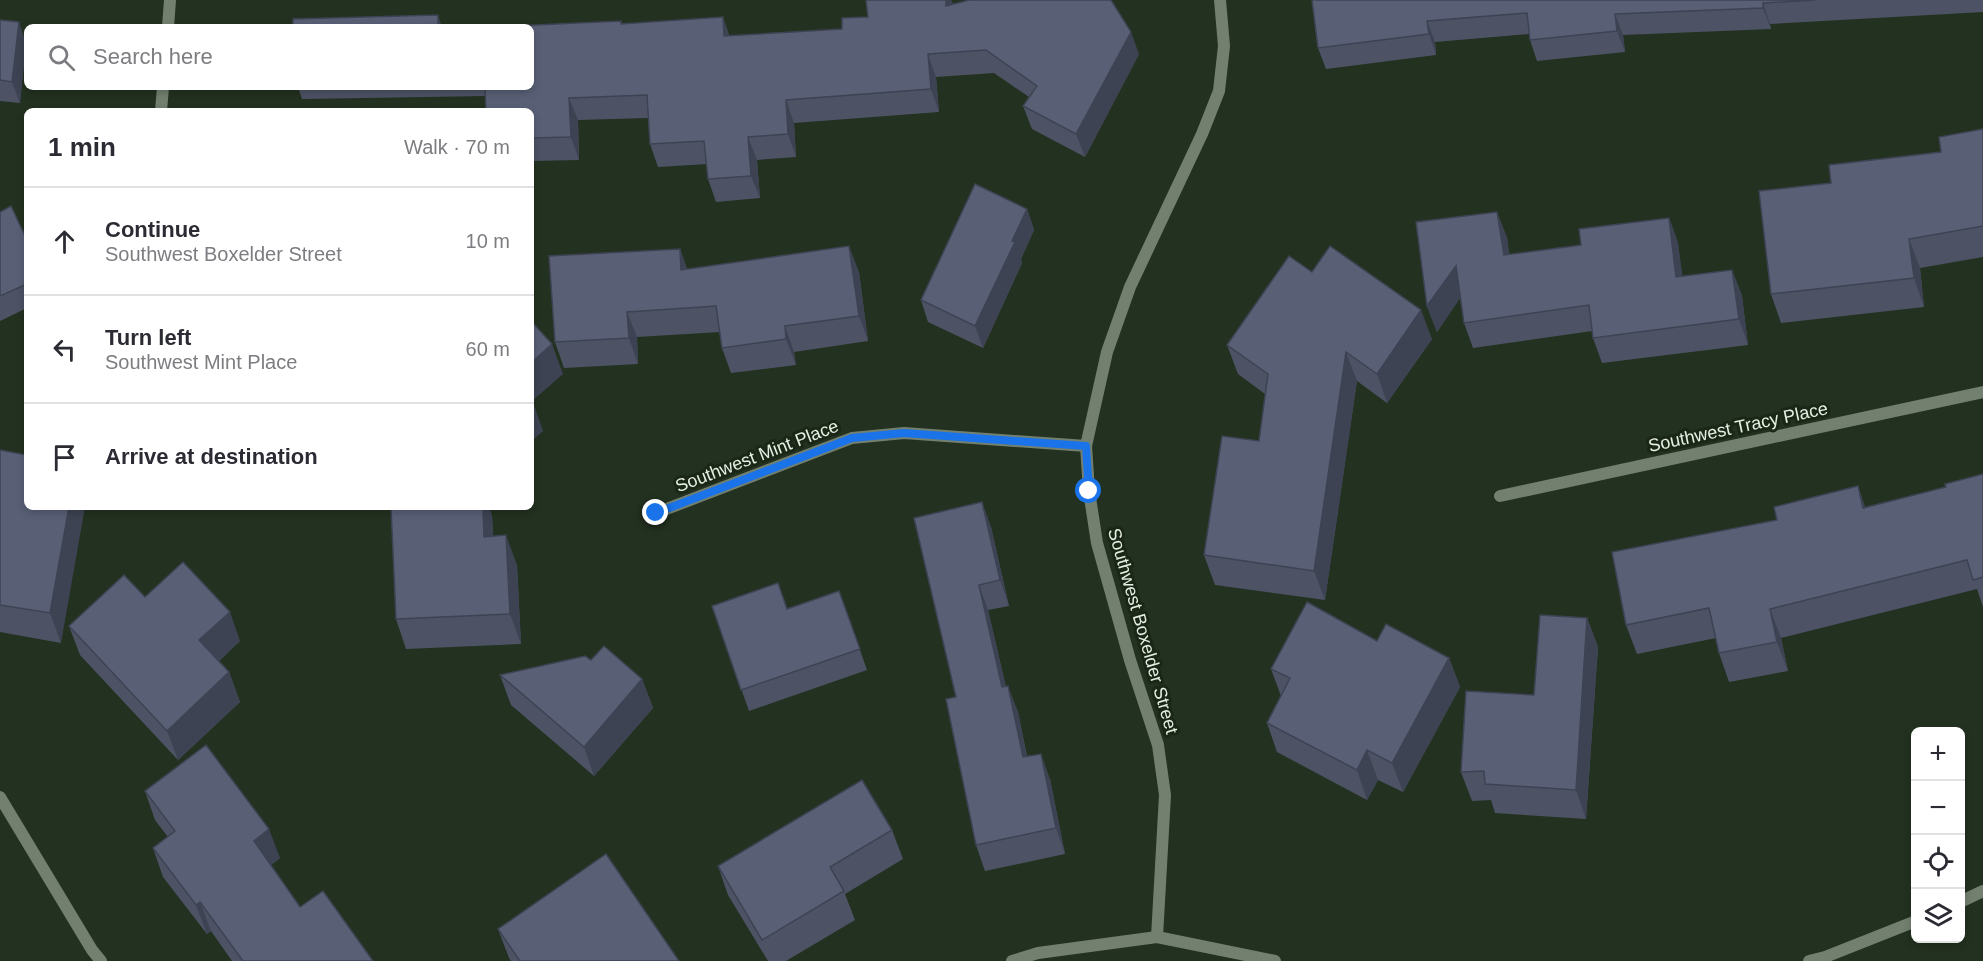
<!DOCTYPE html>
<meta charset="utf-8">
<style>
body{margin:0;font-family:Helvetica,sans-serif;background:#f7f7f7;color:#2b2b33}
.controls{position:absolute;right:18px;bottom:18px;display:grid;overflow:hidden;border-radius:9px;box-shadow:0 3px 9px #0003}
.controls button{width:54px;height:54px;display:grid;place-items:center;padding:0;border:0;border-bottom:2px solid #e1e1e2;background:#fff;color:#2b2b33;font:30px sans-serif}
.stop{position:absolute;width:18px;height:18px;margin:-14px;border:4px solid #1a73e8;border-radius:50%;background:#fff}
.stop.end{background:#1a73e8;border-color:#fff;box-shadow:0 2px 6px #0008}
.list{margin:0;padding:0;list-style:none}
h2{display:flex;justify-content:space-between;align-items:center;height:78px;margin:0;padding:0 24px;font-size:26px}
h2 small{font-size:20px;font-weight:400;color:#7c7c81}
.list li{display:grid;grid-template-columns:39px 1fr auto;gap:18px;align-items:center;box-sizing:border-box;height:108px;padding:0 24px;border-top:2px solid #e1e1e2}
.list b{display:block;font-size:22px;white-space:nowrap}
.list p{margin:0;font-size:20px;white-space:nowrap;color:#7c7c81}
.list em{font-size:20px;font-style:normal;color:#7c7c81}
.icon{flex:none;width:33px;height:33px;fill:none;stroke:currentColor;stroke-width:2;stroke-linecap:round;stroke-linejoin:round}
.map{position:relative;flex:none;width:1983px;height:961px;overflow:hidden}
.search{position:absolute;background:#fff;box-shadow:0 3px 9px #0003;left:24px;top:24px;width:510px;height:66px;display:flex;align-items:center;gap:15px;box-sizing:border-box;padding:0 21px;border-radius:9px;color:#7c7c81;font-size:22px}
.panel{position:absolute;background:#fff;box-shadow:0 3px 9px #0003;left:24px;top:108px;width:510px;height:402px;border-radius:9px}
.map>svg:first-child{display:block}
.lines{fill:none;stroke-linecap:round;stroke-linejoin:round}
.street{stroke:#73806f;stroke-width:12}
.wall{fill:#4d5365}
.shaded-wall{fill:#3e4353}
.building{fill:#596076;stroke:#3e4353;stroke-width:1.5}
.route{stroke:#1a73e8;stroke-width:8}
.labels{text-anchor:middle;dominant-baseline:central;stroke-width:6;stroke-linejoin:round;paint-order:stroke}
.street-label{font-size:18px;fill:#e5efe3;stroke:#1a2716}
</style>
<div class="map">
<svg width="1983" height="961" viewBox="0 0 1983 961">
<rect width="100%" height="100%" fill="#233120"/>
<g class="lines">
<g class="street">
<path d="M168 27 170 0"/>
<path d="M161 111 163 87"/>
<path d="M1500 496 1983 392"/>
<path d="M656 513 852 438 904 433 1086 446"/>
<path d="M0 797 92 950 101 961"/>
<path d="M1960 902 1983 891"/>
<path d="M1157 937 1165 795 1158 745 1130 660 1097 543 1089 491 1086 446 1107 352 1130 287 1202 134 1219 91 1224 46 1220 0"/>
<path d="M1012 961 1038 953 1157 937 1275 961"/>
<path d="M1809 961 1825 957 1916 921"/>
</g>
</g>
<g class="wall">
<path d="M951 0 953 4 1139 54 1085 157 1032 129 1023 106 1029 97 994 73 936 77 939 112 794 123 796 157 757 160 760 198 716 202 708 179 707 164 658 167 650 144 648 118 578 120 579 160 531 161V111L486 96 302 99 298 87H531L621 21 622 24 730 36 842 29 868 17Z"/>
<path d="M1312 0H1983V12L1770 24 1771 29 1623 35 1625 52 1537 61 1530 40 1529 34 1435 42 1436 55 1326 69 1318 48Z"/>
<path d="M0 20 26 43 20 103 0 101Z"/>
<path d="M1983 129V257L1920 268 1924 307 1781 323 1771 294 1941 152Z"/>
<path d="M1027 209 1034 230 1021 259 1022 263 983 348 928 322 921 300Z"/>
<path d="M0 212 27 240V308L0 321Z"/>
<path d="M1669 218 1678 243 1682 277 1732 270 1742 296 1748 345 1602 363 1593 338 1592 331 1473 348 1464 323 1460 298 1437 332 1427 306 1507 237 1509 255 1581 245Z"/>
<path d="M680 249 687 269 859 272 868 341 794 352 796 365 731 373 722 348 720 332 637 337 638 364 564 368 555 342Z"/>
<path d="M1312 272 1432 339 1387 403 1357 381 1325 600 1215 585 1204 555 1259 441 1265 394 1238 374 1227 345Z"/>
<path d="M0 450 61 643 0 632Z"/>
<path d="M1983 474V607L1977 589 1781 638 1788 671 1729 682 1719 653 1716 638 1637 654 1626 625 1946 487Z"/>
<path d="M391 507H489L492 516 493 536 517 565 521 644 406 649 396 619Z"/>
<path d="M991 527 1009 606 988 610 1006 687 1018 712 1027 756 1050 779 1065 854 985 871 976 845 956 697Z"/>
<path d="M839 591 867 670 749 711 712 606 787 609Z"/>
<path d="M145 597 240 641 219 661 229 672 240 702 178 760 80 655 69 626Z"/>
<path d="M1587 618 1598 647 1586 819 1495 813 1491 800 1472 801 1461 772 1534 695Z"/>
<path d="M1377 641 1449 658 1460 687 1403 792 1378 780 1367 800 1277 752 1267 723 1281 696 1271 669Z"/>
<path d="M591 660 642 679 653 708 594 776 511 705 500 675Z"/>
<path d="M145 791 280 858 271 865 300 907 373 961H232L211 931 207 934 163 877 153 848 168 837 155 820Z"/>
<path d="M892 830 903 859 845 894 855 920 786 961H768L728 895 718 866Z"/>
<path d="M498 929 679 961H511L509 958Z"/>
</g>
<g class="shaded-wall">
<path d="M946 0H951L953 4 946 6Z"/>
<path d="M1763 3 1770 24 1771 29 1763 8Z"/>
<path d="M1615 14 1623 35 1625 52 1617 31Z"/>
<path d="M438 15 442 27H438Z"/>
<path d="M723 17 731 40 724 36Z"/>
<path d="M1427 21 1435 42 1436 55 1429 34Z"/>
<path d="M19 22 26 43 20 103 12 82Z"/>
<path d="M1131 32 1139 54 1085 157 1076 134Z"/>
<path d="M928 54 936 77 939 112 931 89Z"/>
<path d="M569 98 578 120 579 160 571 137Z"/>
<path d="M786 100 794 123 796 157 788 134Z"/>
<path d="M748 137 757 160 760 198 751 176Z"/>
<path d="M1027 209 1034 230 1021 259 1022 263 983 348 975 326 1012 241Z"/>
<path d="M1497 212 1507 237 1513 281 1504 255Z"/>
<path d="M1669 218 1678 243 1686 303 1676 277Z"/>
<path d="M1909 239 1920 268 1924 307 1914 278Z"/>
<path d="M849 246 859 272 868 341 859 316Z"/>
<path d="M680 249 689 274 681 270Z"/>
<path d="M1456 266 1465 291 1437 332 1427 306Z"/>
<path d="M1732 270 1742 296 1748 345 1739 319Z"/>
<path d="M1421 310 1432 339 1387 403 1377 374Z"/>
<path d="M627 312 637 337 638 364 629 338Z"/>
<path d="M785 326 794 352 796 365 786 339Z"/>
<path d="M552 344 563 374 531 402V363Z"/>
<path d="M1346 352 1357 381 1325 600 1314 571Z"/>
<path d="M533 402 543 431 531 442V403Z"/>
<path d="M1858 486 1868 515 1863 508Z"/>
<path d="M982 502 991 527 1009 606 1000 580Z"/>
<path d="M69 507H85L61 643 50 613Z"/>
<path d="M483 507H489L492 516 495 566 484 537Z"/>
<path d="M506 535 517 565 521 644 510 614Z"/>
<path d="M979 585 988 610 1012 713 1002 687Z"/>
<path d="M1770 609 1781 638 1788 671 1777 642Z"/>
<path d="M230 612 240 641 210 669 199 640Z"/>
<path d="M1587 618 1598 647 1586 819 1576 790Z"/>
<path d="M1449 658 1460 687 1403 792 1392 763Z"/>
<path d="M229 672 240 702 178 760 167 731Z"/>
<path d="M642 679 653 708 594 776 584 747Z"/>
<path d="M1008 686 1018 712 1032 783 1023 757Z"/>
<path d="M1367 750 1378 780 1367 800 1357 770Z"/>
<path d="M1041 754 1050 779 1065 854 1056 828Z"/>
<path d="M269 829 280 858 265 870 254 841Z"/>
<path d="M200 902 211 931 207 934 196 905Z"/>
</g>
<g class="building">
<path d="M866 0H946V6L969 0H1111L1131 32 1076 134 1023 106 1037 86 986 50 928 54 931 89 786 100 788 134 748 137 751 176 708 179 704 141 650 144 647 95 569 98 571 137 531 138V111H486L485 87H531V27H490L621 21V24L723 17 724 36 842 29V18L868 17Z"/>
<path d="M1312 0H1815L1763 3V8L1615 14 1617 31 1530 40 1527 13 1427 21 1429 34 1318 48Z"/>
<path d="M438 15V27H293V19Z"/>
<path d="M0 20 19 22 12 82 0 80Z"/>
<path d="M1983 129V226L1909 239 1914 278 1771 294 1759 191 1831 183 1829 165 1941 152 1939 137Z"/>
<path d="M975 184 1027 209 1012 241 1015 242 975 326 921 300Z"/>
<path d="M11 206 27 240V284L0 296V212Z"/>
<path d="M1497 212 1504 255 1581 245 1579 229 1669 218 1676 277 1732 270 1739 319 1593 338 1589 305 1464 323 1456 266 1427 306 1416 222Z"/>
<path d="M849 246 859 316 785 326 786 339 722 348 716 306 627 312 629 338 555 342 549 256 680 249 681 270Z"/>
<path d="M1330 246 1421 310 1377 374 1346 352 1314 571 1204 555 1222 436 1259 441 1268 374 1227 345 1289 256 1312 272Z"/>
<path d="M531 321 552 344 531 363Z"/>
<path d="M0 450 27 455V507H69L50 613 0 605Z"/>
<path d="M1983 474V577L1973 580 1967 560 1770 609 1777 642 1719 653 1709 608 1626 625 1612 552 1777 520 1774 507 1858 486 1863 508 1946 487 1945 484Z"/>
<path d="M982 502 1000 580 979 585 1002 687 1008 686 1023 757 1041 754 1056 828 976 845 946 699 956 697 914 518Z"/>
<path d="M391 507H483L484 537 506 535 510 614 396 619Z"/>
<path d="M183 562 230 612 199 640 229 672 167 731 69 626 124 575 145 597Z"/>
<path d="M778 583 787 609 839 591 860 649 741 690 712 606Z"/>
<path d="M1307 602 1377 641 1386 624 1449 658 1392 763 1367 750 1357 770 1267 723 1290 678 1271 669Z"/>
<path d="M1540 615 1587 618 1576 790 1485 784 1484 771 1461 772 1466 691 1534 695Z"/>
<path d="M604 646 642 679 584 747 500 675 585 656 591 660Z"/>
<path d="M206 745 269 829 254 841 300 907 323 891 373 961H243L200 902 196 905 153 848 175 831 145 791Z"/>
<path d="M862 780 892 830 830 867 844 891 762 940 718 866Z"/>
<path d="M606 854 679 961H520L498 929Z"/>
</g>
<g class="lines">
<path class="route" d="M656 513 852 438 904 433 1086 446 1089 491"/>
</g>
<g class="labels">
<g class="street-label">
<text transform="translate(1738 427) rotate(-12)">Southwest Tracy Place</text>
<text transform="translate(757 456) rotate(-21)">Southwest Mint Place</text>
<text transform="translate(1143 631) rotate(74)">Southwest Boxelder Street</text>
</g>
</g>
</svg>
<div class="controls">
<button>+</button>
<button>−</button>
<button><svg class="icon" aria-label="locate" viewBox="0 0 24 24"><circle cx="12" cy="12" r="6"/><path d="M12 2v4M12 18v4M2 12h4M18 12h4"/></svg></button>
<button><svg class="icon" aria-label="layers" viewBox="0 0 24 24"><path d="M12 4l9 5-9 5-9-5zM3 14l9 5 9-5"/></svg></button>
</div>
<div class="stop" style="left:1089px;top:491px"></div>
<div class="stop end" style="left:656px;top:513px"></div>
<div class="search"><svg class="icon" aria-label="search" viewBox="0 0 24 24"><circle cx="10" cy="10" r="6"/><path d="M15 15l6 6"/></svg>Search here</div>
<section class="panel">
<h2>1 min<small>Walk · 70 m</small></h2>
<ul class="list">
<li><svg class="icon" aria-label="ahead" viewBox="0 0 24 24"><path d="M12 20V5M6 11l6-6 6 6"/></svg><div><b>Continue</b><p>Southwest Boxelder Street</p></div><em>10 m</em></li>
<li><svg class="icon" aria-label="left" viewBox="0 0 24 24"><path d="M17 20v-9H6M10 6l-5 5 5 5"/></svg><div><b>Turn left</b><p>Southwest Mint Place</p></div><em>60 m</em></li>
<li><svg class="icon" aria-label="arrive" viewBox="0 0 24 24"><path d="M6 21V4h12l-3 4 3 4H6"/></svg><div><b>Arrive at destination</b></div></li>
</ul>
</section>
</div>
